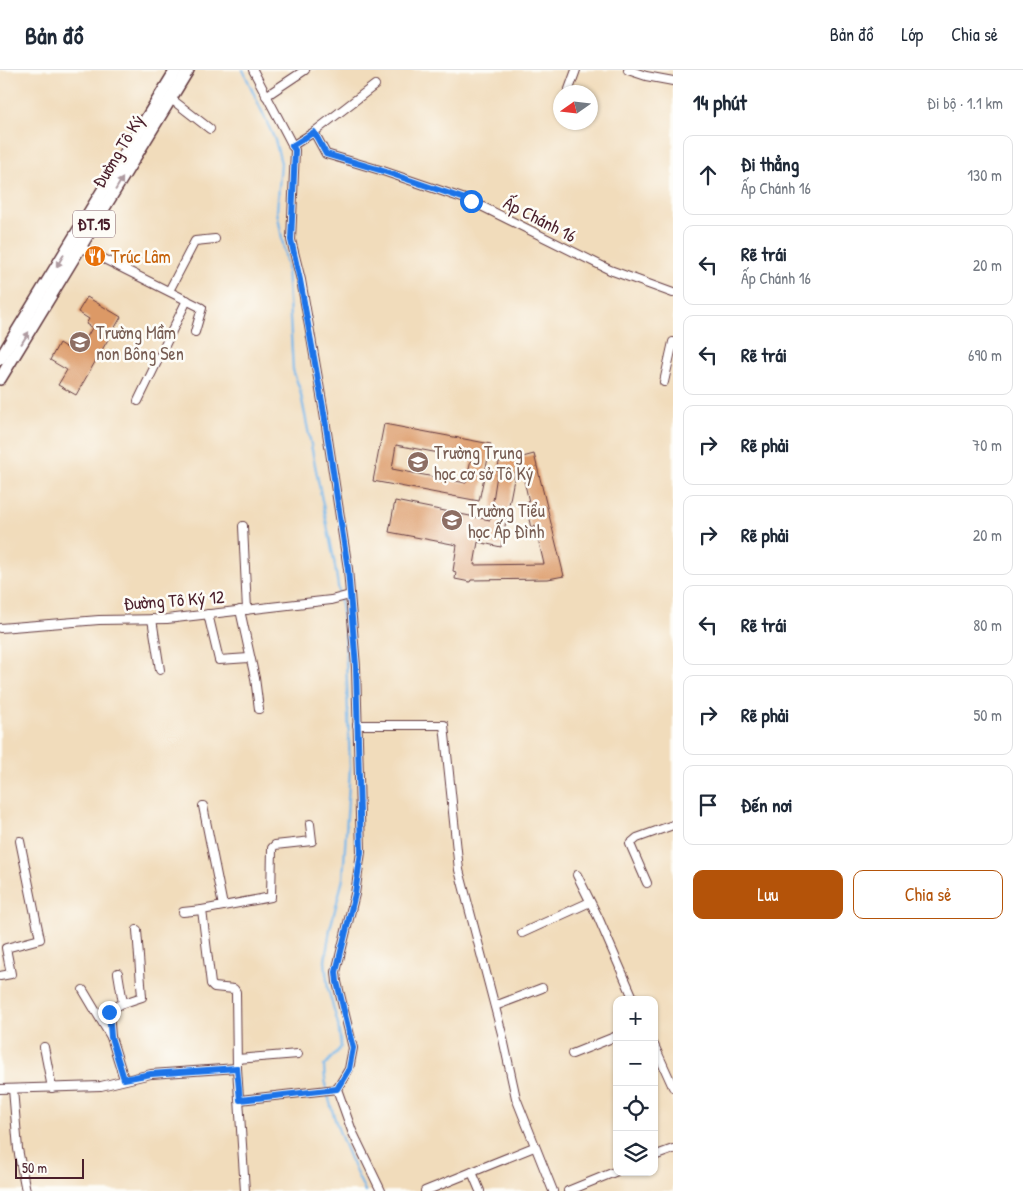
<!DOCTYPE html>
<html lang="vi">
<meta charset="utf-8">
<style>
body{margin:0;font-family:"Patrick Hand",sans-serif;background:#f6f6f7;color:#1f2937}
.controls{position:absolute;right:15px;bottom:15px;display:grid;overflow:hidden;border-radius:10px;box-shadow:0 1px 4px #0004}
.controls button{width:45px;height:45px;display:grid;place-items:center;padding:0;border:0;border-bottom:1px solid #e0e1e3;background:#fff;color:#1f2937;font:25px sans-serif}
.compass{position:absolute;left:553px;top:15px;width:45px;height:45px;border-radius:50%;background:#fff;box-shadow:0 1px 4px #0004;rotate:256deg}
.scale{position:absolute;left:15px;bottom:12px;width:69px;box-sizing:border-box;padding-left:5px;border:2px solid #4a1f2b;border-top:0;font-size:14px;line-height:18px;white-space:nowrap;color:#4a1f2b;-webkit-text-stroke:4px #fdfcf7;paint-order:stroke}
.stop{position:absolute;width:15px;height:15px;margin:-11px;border:4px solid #1a73e8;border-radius:50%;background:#fff}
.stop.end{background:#1a73e8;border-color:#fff;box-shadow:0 1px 5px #0008}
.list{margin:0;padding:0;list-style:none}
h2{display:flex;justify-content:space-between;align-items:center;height:65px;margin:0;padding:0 20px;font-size:21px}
h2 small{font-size:16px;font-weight:400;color:#747a83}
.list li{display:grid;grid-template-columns:32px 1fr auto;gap:15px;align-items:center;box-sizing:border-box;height:80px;margin:0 10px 10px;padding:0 10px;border:1px solid #e0e1e3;border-radius:10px}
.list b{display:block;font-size:19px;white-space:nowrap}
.list p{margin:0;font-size:16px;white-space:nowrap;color:#747a83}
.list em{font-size:16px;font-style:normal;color:#747a83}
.actions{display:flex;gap:10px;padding:15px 20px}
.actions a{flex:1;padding:11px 0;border:1px solid #b45309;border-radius:10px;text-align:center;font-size:18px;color:#b45309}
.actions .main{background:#b45309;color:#fff}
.icon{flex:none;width:28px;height:28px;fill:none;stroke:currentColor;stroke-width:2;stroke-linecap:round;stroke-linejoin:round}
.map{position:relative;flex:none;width:673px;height:1121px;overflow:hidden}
header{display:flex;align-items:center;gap:30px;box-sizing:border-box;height:70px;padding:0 25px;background:#fff;border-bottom:1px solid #e0e1e3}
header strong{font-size:24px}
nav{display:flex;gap:28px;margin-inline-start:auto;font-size:18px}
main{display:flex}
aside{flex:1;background:#fff}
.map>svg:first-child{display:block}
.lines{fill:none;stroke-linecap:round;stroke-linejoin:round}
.stream{stroke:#73b4e7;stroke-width:2.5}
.building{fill:#dc9966;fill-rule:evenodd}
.minor-casing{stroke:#633b41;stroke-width:10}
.primary-casing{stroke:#633b41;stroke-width:14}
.minor{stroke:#fff;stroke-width:8}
.primary{stroke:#fff;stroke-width:11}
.oneway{fill:#ae9aa0}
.route{stroke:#1a73e8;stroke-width:6}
.labels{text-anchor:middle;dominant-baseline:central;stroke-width:5;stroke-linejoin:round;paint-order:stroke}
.shield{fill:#fdfcf7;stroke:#806168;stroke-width:1}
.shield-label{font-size:16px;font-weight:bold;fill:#4a1f2b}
.street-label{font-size:18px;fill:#4a1f2b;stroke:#fdfcf7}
.food-label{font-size:18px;fill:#c56008;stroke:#fdfcf7;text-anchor:start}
.education-label{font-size:18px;fill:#785e54;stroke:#fdfcf7;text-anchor:start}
</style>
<header>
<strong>Bản đồ</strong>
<nav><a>Bản đồ</a><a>Lớp</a><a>Chia sẻ</a></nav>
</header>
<main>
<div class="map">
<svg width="673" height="1121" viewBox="0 0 673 1121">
<rect width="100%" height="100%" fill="#fdfcf7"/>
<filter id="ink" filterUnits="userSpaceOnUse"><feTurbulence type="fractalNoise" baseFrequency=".02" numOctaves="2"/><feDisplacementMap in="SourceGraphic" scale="10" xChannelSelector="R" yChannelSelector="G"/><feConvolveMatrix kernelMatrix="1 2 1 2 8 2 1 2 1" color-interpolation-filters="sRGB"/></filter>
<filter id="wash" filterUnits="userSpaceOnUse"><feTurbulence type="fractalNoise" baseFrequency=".0096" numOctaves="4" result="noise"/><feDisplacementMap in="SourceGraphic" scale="20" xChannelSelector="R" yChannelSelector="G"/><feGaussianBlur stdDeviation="1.12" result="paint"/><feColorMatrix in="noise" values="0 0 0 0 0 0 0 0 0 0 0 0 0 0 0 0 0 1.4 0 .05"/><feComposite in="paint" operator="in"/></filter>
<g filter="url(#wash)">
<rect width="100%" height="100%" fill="#f1dcbb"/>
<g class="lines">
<path class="stream" d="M243 0 275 70 281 93 277 141 287 196 293 300 300 320 334 490 345 561 350 698 343 809 330 859 325 891 328 919 338 954 341 977 324 996C325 1033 348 1087 365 1121"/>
</g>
<g id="blocks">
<g class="building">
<path d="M87 227 121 247 76 325 58 315 67 300 50 290 59 273 70 280 73 275 80 279 92 258 86 254 89 249 78 242Z"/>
<path d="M384 354 491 374 479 431 373 411ZM396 375 471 389 466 413 392 399Z"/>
<path d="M534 384 564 506 548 509 471 510 470 512 455 509 456 502 453 501 457 475 389 462 395 431 490 450 499 392 518 388 501 477 478 472 474 495 544 494 535 456 531 458 525 432H529L519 388Z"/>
</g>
</g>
</g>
<g filter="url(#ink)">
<use href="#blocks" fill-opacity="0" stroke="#633b41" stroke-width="1"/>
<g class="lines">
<g class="minor-casing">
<g id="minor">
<path d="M253 0 295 80 291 170 301 210 324 343 348 499 356 597 361 782 355 824 336 902 337 912 353 978 349 999 337 1019 352 1061 381 1121"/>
<path d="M628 0 646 6 673 11"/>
<path d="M568 22 576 0"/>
<path d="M266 26 305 0"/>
<path d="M170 28 210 59"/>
<path d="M560 43V42"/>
<path d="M314 62 375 15"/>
<path d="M292 76 314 62 326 84 380 100 471 131 610 200 673 223"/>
<path d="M80 177 202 238 195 262"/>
<path d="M169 221 195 171 215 169"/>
<path d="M664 312 673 272"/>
<path d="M138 331 187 230"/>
<path d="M243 456 247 540"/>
<path d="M240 540 255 608 259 639"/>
<path d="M208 544 219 590 249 588"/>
<path d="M152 549 160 600"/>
<path d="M0 558 99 550 167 549 331 530 350 525"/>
<path d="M357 655H444L459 800 502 964 516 1028 553 1121"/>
<path d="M203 736 223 836"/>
<path d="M577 805 598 847 634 930"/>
<path d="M647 813 630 774 637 768 673 755"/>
<path d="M183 842 202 840"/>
<path d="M522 863 590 832"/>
<path d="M118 903 123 933"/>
<path d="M0 906 11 904 6 878 40 869 20 771"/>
<path d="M83 920 111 967 124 1009"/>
<path d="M495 936 542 918"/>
<path d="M111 967 109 941 121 934 142 927 137 860"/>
<path d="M654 975 673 1017"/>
<path d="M44 977 52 1018"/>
<path d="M572 984 617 966"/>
<path d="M237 989 298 984"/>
<path d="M0 1019 101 1016 151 1004 237 998"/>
<path d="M13 1019 18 1079 26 1121"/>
<path d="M240 1030 337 1019"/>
<path d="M654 1086 673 1079"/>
<path d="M472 1102 480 1121"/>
<path d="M245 1121 237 998 236 922 234 919 214 917 211 914 202 840 271 827 272 778 275 775 312 771 310 754"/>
<path d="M425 1121 534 1077"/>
<path d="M568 1121 617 1101"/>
</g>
</g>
<g class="primary-casing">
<g id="primary">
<path d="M0 289 176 0"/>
<path d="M0 309 188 0"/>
</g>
</g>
<use href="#minor" class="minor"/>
<use href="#primary" class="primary"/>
</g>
<defs><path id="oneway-solid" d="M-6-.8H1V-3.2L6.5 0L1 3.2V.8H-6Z" transform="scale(1.25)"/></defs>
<g class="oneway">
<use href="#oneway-solid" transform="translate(119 114) rotate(-59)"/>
<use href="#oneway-solid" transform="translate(60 191) rotate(121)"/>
<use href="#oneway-solid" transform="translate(25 268) rotate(-59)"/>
</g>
</g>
<g class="lines" filter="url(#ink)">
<path class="route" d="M109 942 111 967 124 1009 151 1004 237 998 240 1030 337 1019 349 999 353 978 337 912 336 902 355 824 361 782 356 597 348 499 324 343 300 210 291 170 295 80 292 76 314 62 326 84 380 100 471 131"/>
</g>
<defs>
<g id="restaurant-disc" transform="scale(1.125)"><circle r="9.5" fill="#e8710a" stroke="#fdfcf7"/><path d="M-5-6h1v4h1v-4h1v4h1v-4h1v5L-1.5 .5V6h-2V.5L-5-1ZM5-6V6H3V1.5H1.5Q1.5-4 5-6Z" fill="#fff"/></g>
<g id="school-disc" transform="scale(1.125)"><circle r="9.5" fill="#8d6e63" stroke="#fdfcf7"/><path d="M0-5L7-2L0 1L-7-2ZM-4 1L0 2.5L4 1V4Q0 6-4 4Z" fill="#fff"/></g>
</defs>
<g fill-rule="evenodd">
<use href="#restaurant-disc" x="95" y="186"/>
<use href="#school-disc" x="80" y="272"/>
<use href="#school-disc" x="418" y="392"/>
<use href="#school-disc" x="452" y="450"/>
</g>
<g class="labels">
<rect class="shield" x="73" y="140.5" width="42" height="27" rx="4"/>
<g class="shield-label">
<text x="94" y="154">ĐT.15</text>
</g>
<g class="street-label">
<text transform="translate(118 81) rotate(-59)">Đường Tô Ký</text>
<text transform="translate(540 149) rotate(27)">Ấp Chánh 16</text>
<text transform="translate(174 530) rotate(-4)">Đường Tô Ký 12</text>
</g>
<g class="food-label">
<text x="111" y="186">Trúc Lâm</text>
</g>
<g class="education-label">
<text x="96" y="262">Trường Mầm<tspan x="96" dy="21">non Bông Sen</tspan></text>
<text x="434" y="382">Trường Trung<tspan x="434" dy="21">học cơ sở Tô Ký</tspan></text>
<text x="468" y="440">Trường Tiểu<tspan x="468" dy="21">học Ấp Đình</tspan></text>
</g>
</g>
</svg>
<div class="controls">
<button>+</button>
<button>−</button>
<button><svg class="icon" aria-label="locate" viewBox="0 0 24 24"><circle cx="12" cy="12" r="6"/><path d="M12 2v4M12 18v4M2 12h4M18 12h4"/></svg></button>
<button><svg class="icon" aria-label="layers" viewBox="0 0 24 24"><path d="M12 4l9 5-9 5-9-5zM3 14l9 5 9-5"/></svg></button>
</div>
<svg class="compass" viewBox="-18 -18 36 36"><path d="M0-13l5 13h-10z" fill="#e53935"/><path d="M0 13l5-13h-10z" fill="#747a83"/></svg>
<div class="scale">50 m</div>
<div class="stop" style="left:471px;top:131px"></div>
<div class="stop end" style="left:109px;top:942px"></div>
</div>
<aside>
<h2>14 phút<small>Đi bộ · 1.1 km</small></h2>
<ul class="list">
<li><svg class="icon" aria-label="ahead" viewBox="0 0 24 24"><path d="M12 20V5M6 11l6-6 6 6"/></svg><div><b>Đi thẳng</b><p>Ấp Chánh 16</p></div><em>130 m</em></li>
<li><svg class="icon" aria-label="left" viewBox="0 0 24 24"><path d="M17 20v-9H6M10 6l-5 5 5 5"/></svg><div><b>Rẽ trái</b><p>Ấp Chánh 16</p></div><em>20 m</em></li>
<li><svg class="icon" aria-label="left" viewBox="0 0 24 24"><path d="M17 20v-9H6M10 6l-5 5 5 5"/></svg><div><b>Rẽ trái</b></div><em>690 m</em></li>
<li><svg class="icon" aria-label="right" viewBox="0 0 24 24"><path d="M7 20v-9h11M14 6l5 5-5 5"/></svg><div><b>Rẽ phải</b></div><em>70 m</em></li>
<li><svg class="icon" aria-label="right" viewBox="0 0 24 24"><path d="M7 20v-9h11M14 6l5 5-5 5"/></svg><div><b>Rẽ phải</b></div><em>20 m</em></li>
<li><svg class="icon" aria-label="left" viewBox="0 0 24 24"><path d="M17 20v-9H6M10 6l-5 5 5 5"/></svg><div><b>Rẽ trái</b></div><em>80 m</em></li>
<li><svg class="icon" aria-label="right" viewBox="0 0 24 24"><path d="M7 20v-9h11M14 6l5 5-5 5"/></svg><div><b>Rẽ phải</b></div><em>50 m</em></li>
<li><svg class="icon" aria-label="arrive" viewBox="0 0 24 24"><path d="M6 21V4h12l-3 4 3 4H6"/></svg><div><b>Đến nơi</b></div></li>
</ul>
<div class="actions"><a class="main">Lưu</a><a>Chia sẻ</a></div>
</aside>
</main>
